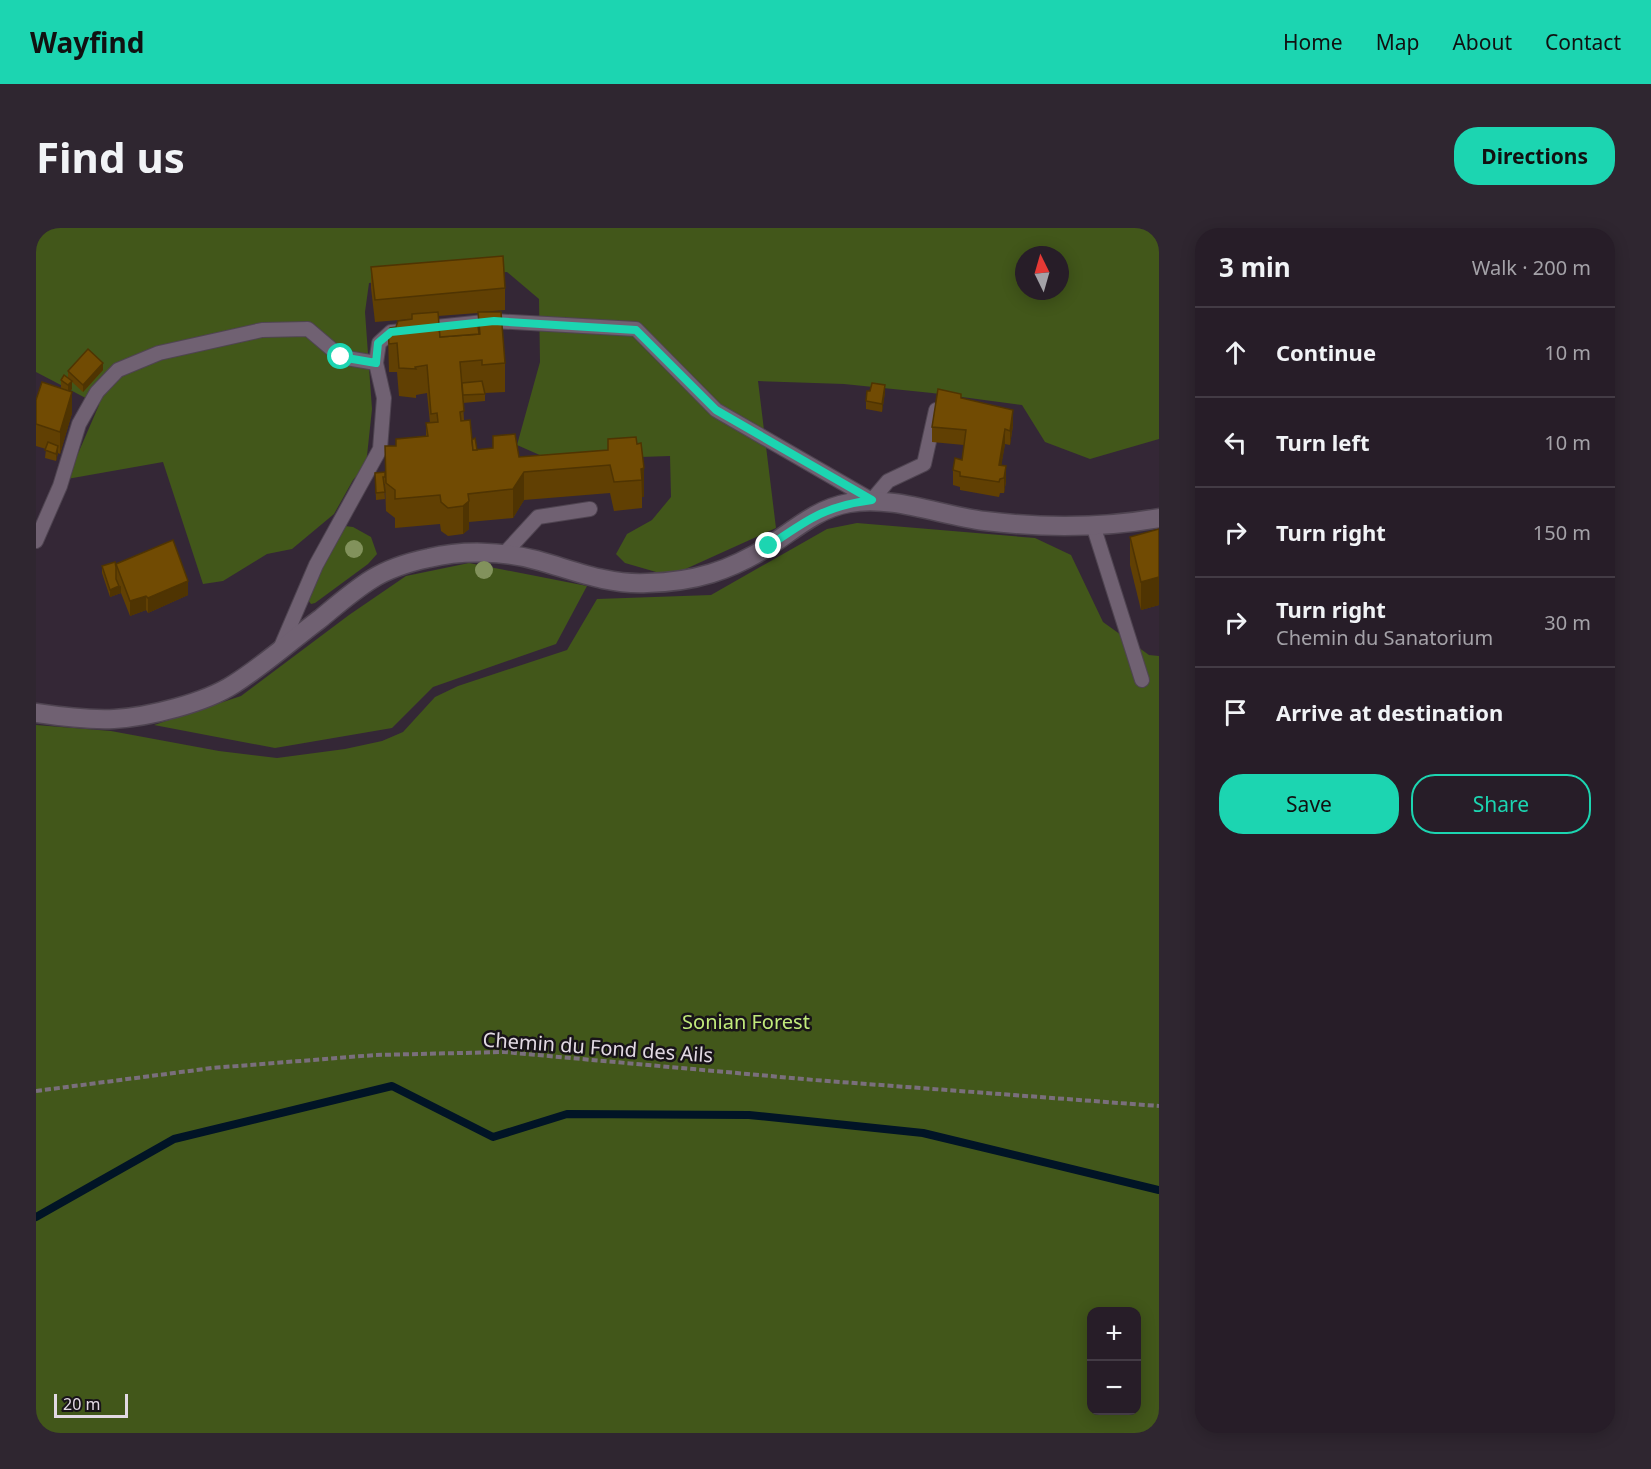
<!DOCTYPE html>
<meta charset="utf-8">
<style>
body{margin:0;font-family:"Noto Sans",sans-serif;background:#2f2630;color:#f1f3f6}
.controls{position:absolute;right:18px;bottom:18px;display:grid;overflow:hidden;border-radius:12px;box-shadow:0 3px 15px #0003}
.controls button{width:54px;height:54px;display:grid;place-items:center;padding:0;border:0;border-bottom:2px solid #433b45;background:#271d28;color:#f1f3f6;font:30px sans-serif}
.compass{position:absolute;left:979px;top:18px;width:54px;height:54px;border-radius:50%;background:#271d28;box-shadow:0 3px 15px #0003;rotate:355deg}
.scale{position:absolute;left:18px;bottom:15px;width:74px;box-sizing:border-box;padding-left:6px;border:3px solid #e2d9e3;border-top:0;font-size:16px;line-height:21px;white-space:nowrap;color:#e2d9e3;-webkit-text-stroke:4px #181319;paint-order:stroke}
.stop{position:absolute;width:18px;height:18px;margin:-14px;border:4px solid #1cd5b1;border-radius:50%;background:#fff}
.stop.end{background:#1cd5b1;border-color:#fff;box-shadow:0 2px 6px #0008}
.list{margin:0;padding:0;list-style:none}
h2{display:flex;justify-content:space-between;align-items:center;height:78px;margin:0;padding:0 24px;font-size:26px}
h2 small{font-size:20px;font-weight:400;color:#a4a2a8}
.list li{display:grid;grid-template-columns:39px 1fr auto;gap:18px;align-items:center;box-sizing:border-box;height:90px;padding:0 24px;border-top:2px solid #433b45}
.list b{display:block;font-size:22px;white-space:nowrap}
.list p{margin:0;font-size:20px;white-space:nowrap;color:#a4a2a8}
.list em{font-size:20px;font-style:normal;color:#a4a2a8}
.actions{display:flex;gap:12px;padding:18px 24px}
.actions a{flex:1;padding:14px 0;border:2px solid #1cd5b1;border-radius:24px;text-align:center;font-size:21px;color:#1cd5b1}
.actions .main{background:#1cd5b1;color:#111}
.icon{flex:none;width:33px;height:33px;fill:none;stroke:currentColor;stroke-width:2;stroke-linecap:round;stroke-linejoin:round}
.map{position:relative;flex:none;width:1123px;height:1205px;overflow:hidden;border-radius:24px}
header{display:flex;align-items:center;gap:36px;box-sizing:border-box;height:84px;padding:0 30px;background:#1cd5b1;color:#111}
header strong{font-size:28px}
nav{display:flex;gap:33px;margin-inline-start:auto;font-size:21px}
.intro{display:flex;align-items:center;justify-content:space-between;box-sizing:border-box;height:144px;padding:0 36px}
h1{margin:0;font-size:42px}
.button{padding:15px 27px;border-radius:24px;background:#1cd5b1;color:#111;font-size:21px;font-weight:700}
main{display:flex;gap:36px;padding:0 36px}
aside{flex:1;background:#271d28;border-radius:24px;box-shadow:0 3px 15px #0003}
.map>svg:first-child{display:block}
.green{fill:#42571a;fill-rule:evenodd}
.lines{fill:none;stroke-linecap:round;stroke-linejoin:round}
.stream{stroke:#011426;stroke-width:8}
.lane-casing{stroke:#4f4451;stroke-width:16}
.street-casing{stroke:#4f4451;stroke-width:21}
.path{stroke:#7a6f7c;stroke-width:4;stroke-dasharray:6 3;stroke-linecap:butt}
.lane{stroke:#706172;stroke-width:14}
.street{stroke:#706172;stroke-width:18}
.tree{fill:#82925c}
.wall{fill:#614003;fill-rule:evenodd}
.shaded-wall{fill:#4f3402}
.building{fill:#714b03;stroke:#4f3402;stroke-width:1.5}
.route{stroke:#1cd5b1;stroke-width:8}
.labels{text-anchor:middle;dominant-baseline:central;stroke-width:5;stroke-linejoin:round;paint-order:stroke}
.park-label{font-size:20px;fill:#c1ea7b;stroke:#181319}
.street-label{font-size:20px;fill:#e2d9e3;stroke:#181319}
</style>
<header>
<strong>Wayfind</strong>
<nav><a>Home</a><a>Map</a><a>About</a><a>Contact</a></nav>
</header>
<div class="intro"><h1>Find us</h1><a class="button">Directions</a></div>
<main>
<div class="map">
<svg width="1123" height="1205" viewBox="0 0 1123 1205">
<rect width="100%" height="100%" fill="#342736"/>
<g class="green">
<path d="M0 0H1123V211L1054 231 1009 214 986 177 896 165 808 156 722 153 740 300 634 348 589 335 580 326 591 306 616 292 635 269 634 228 515 232 481 217 504 134 503 71 471 44 333 55 329 84 336 181 330 237 317 252 298 286 256 321 231 326 187 353 167 356 127 234 31 251 63 177 0 144ZM988 27H1024V63H988Z"/>
<path d="M821 295 999 310 1035 327 1067 394 1113 427 1123 428V1205H0V497L75 503 183 523 241 530 309 521 346 513 367 504 399 469 422 458 531 422 561 371 675 367 791 301ZM1056 1084H1100V1182H1056Z"/>
<path d="M309 298 317 299 335 309 341 326 332 336 279 375 275 376 272 372 276 359Z"/>
<path d="M433 335 551 358 520 416 397 459 356 500 239 520 118 497 205 468 313 387 370 348Z"/>
</g>
<g class="lines">
<path class="stream" d="M0 989 138 911 356 858 457 909 531 886 713 887 887 905 1123 962"/>
<g class="lane-casing">
<g id="lane">
<path d="M400 99 458 93 600 101 680 182 836 272 852 253 888 236 900 182"/>
<path d="M1057 297 1106 452"/>
<path d="M0 313 24 258 43 196 61 164 82 142 123 125 226 102 272 101 305 129 340 135"/>
<path d="M468 326 502 289 554 281"/>
<path d="M244 421 280 337 344 221 348 170 340 135 343 115 355 104 369 103"/>
</g>
</g>
<g class="street-casing">
<path id="street" d="M0 485C26 489 52 492 78 491 112 489 169 475 198 456 228 437 256 412 284 391 301 377 318 362 336 351 352 341 374 334 393 330 426 322 467 323 500 332 537 342 571 357 611 355 658 354 694 343 735 317 760 300 783 280 813 275 857 267 906 288 949 293 1007 300 1066 300 1123 290"/>
</g>
<path class="path" d="M0 863 176 840 339 827 468 824 778 852 1123 878"/>
<use href="#lane" class="lane"/>
<use href="#street" class="street"/>
</g>
<g class="tree">
<circle cx="318" cy="321" r="9"/>
<circle cx="448" cy="342" r="9"/>
</g>
<g class="wall">
<path d="M335 39 469 60V82L445 84 469 135V164L449 165V173L427 175 428 192 441 222 457 220V208L483 229 572 222V211L601 216 605 215 608 269H606V280L578 283 574 265 488 272 477 290 433 294V301L427 306 412 308 405 303 404 296 359 300V290L350 283 349 256H348L349 271 340 272 339 245 349 244V218H360V211L390 208V195H394L391 165 380 167V170L363 168 361 144H353L352 104 376 91 339 94 335 60ZM442 85V98L403 97 402 88Z"/>
<path d="M67 142 47 164 36 154V161L34 163 36 185 24 226 22 225 20 233 9 230 10 221 0 218V172L25 160V152L32 150V143Z"/>
<path d="M849 164 846 184 830 181V173Z"/>
<path d="M925 170 977 197 974 217 969 216 965 237 970 253 968 265H964L963 269 924 262V259L917 257V242L926 232 928 217 896 214V199Z"/>
<path d="M1123 301V377L1105 382 1094 337V309Z"/>
<path d="M80 336 152 367 112 385 110 382 94 388 85 365 74 369 66 345V338L80 339Z"/>
</g>
<g class="shaded-wall">
<path d="M67 135V142L47 164V157Z"/>
<path d="M36 153V161L32 165V157Z"/>
<path d="M849 157V164L846 184V176Z"/>
<path d="M36 164V185L24 226V204Z"/>
<path d="M977 182V197L974 217V203Z"/>
<path d="M969 201V216L963 252V237Z"/>
<path d="M22 218V225L20 233V226Z"/>
<path d="M970 238V253L968 265V250Z"/>
<path d="M608 240V269H606L605 241Z"/>
<path d="M488 244V272L477 290V261Z"/>
<path d="M433 273V301L427 306V278Z"/>
<path d="M1123 349V377L1105 382V354Z"/>
<path d="M152 353V367L112 385V370Z"/>
<path d="M85 358V365L74 369V362Z"/>
<path d="M110 368V382L94 388V373Z"/>
</g>
<g class="building">
<path d="M467 28 469 60 339 72 335 39Z"/>
<path d="M402 84 404 109 444 106 442 84H465L469 135 446 137V132L424 134 428 183 424 184 425 193 434 192 437 222 457 220V208L479 206 483 229 572 222V211L600 209 601 216 605 215 608 240 605 241 606 252 578 254 574 237 488 244 477 261 432 266 433 273 427 278 412 280 405 274 404 267 359 271V262L350 255 349 218H360V211L392 208 390 195 402 194 401 185 395 186 391 137 379 139 380 141 363 140 361 115 353 116 352 104 354 100 360 99 362 93 376 91V86Z"/>
<path d="M403 97 442 98 443 106 404 109Z"/>
<path d="M52 121 67 135 47 157 32 143Z"/>
<path d="M28 147 36 153 32 157 25 152Z"/>
<path d="M446 153 449 166 427 167 426 155Z"/>
<path d="M6 154 36 164 24 204 0 196V172Z"/>
<path d="M836 155 849 157 846 176 830 173 831 163H834Z"/>
<path d="M902 161 925 166V170L977 182 974 203 969 201 963 237 970 238 968 250 964 251 963 254 924 248V244L917 242 919 230 926 232 930 202 896 199Z"/>
<path d="M439 210 441 222H437L436 212Z"/>
<path d="M12 214 22 218 20 226 9 222Z"/>
<path d="M349 244V249H347L349 264 340 265 339 245Z"/>
<path d="M1123 301V349L1105 354 1094 309Z"/>
<path d="M137 312 152 353 112 370 110 368 94 373 80 336Z"/>
<path d="M79 334 80 339V351L83 358 74 362 66 338Z"/>
</g>
<g class="lines">
<path class="route" d="M305 129 340 135 342 115 355 104 458 93 600 102 680 182 836 272C789 278 771 292 733 318"/>
</g>
<g class="labels">
<g class="park-label">
<text x="710" y="793">Sonian Forest</text>
</g>
<g class="street-label">
<text transform="translate(562 819) rotate(4)">Chemin du Fond des Ails</text>
</g>
</g>
</svg>
<div class="controls">
<button>+</button>
<button>−</button>
</div>
<svg class="compass" viewBox="-18 -18 36 36"><path d="M0-13l5 13h-10z" fill="#e53935"/><path d="M0 13l5-13h-10z" fill="#a4a2a8"/></svg>
<div class="scale">20 m</div>
<div class="stop" style="left:305px;top:129px"></div>
<div class="stop end" style="left:733px;top:318px"></div>
</div>
<aside>
<h2>3 min<small>Walk · 200 m</small></h2>
<ul class="list">
<li><svg class="icon" aria-label="ahead" viewBox="0 0 24 24"><path d="M12 20V5M6 11l6-6 6 6"/></svg><div><b>Continue</b></div><em>10 m</em></li>
<li><svg class="icon" aria-label="left" viewBox="0 0 24 24"><path d="M17 20v-9H6M10 6l-5 5 5 5"/></svg><div><b>Turn left</b></div><em>10 m</em></li>
<li><svg class="icon" aria-label="right" viewBox="0 0 24 24"><path d="M7 20v-9h11M14 6l5 5-5 5"/></svg><div><b>Turn right</b></div><em>150 m</em></li>
<li><svg class="icon" aria-label="right" viewBox="0 0 24 24"><path d="M7 20v-9h11M14 6l5 5-5 5"/></svg><div><b>Turn right</b><p>Chemin du Sanatorium</p></div><em>30 m</em></li>
<li><svg class="icon" aria-label="arrive" viewBox="0 0 24 24"><path d="M6 21V4h12l-3 4 3 4H6"/></svg><div><b>Arrive at destination</b></div></li>
</ul>
<div class="actions"><a class="main">Save</a><a>Share</a></div>
</aside>
</main>
